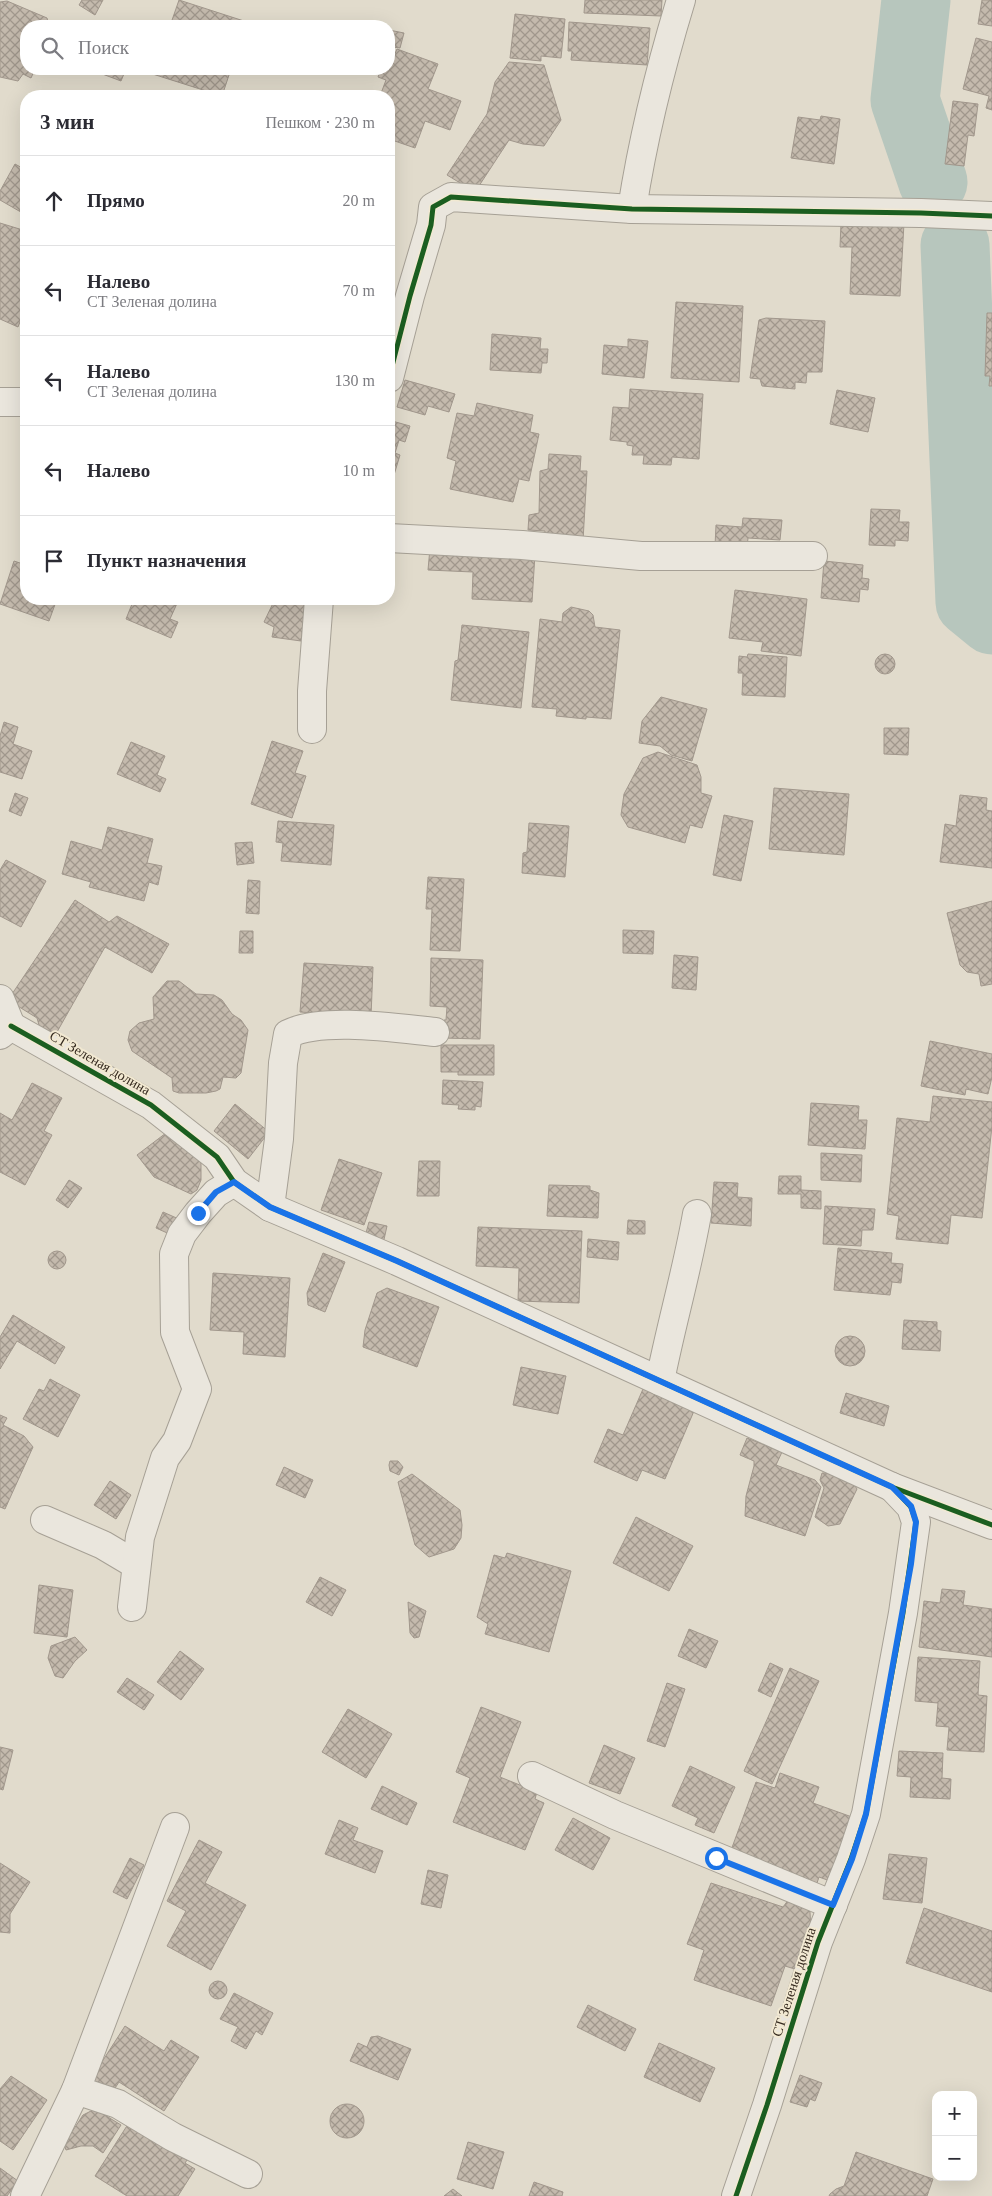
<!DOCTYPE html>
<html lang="ru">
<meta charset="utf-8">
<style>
body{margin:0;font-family:Georgia,serif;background:#f2f2f3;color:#2b2b33}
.controls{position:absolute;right:15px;bottom:15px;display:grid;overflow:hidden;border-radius:10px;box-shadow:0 5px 20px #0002}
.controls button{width:45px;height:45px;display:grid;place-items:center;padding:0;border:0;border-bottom:1px solid #e1e1e2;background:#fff;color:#2b2b33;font:25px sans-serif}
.stop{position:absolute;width:15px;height:15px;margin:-11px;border:4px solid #1a73e8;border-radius:50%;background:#fff}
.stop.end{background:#1a73e8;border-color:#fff;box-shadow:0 1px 5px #0008}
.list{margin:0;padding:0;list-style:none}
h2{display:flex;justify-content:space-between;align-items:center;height:65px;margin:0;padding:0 20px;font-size:21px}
h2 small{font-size:16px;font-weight:400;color:#7c7c81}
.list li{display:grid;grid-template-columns:32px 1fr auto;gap:15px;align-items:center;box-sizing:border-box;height:90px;padding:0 20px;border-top:1px solid #e1e1e2}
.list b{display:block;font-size:19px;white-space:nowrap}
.list p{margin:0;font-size:16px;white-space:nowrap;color:#7c7c81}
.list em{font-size:16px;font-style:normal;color:#7c7c81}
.icon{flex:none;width:28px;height:28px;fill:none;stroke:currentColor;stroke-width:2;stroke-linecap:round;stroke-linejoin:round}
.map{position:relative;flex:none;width:992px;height:2196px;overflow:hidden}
.search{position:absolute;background:#fff;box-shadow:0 5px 20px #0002;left:20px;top:20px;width:375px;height:55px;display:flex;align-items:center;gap:12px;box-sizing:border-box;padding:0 18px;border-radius:20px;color:#7c7c81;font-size:19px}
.panel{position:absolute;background:#fff;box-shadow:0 5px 20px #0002;left:20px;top:90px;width:375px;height:515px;border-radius:20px}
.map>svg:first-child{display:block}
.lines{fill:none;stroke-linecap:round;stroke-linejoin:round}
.river{stroke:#b7c6bd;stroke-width:69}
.building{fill:url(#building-cross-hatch);stroke:#a1978c}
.minor-casing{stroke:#a6a095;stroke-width:30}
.minor{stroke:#eae6dd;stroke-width:28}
.cycleway-casing{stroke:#f2e9d2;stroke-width:8}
.cycleway{stroke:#1b5e20;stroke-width:5}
.route{stroke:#1a73e8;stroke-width:6}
.labels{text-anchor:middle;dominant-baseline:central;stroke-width:4;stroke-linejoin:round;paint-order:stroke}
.street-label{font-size:14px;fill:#34291e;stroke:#f2e9d2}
</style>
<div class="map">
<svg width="992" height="2196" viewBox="0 0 992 2196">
<defs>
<pattern id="building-cross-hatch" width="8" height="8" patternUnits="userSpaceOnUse" patternTransform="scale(1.25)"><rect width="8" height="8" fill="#c4baad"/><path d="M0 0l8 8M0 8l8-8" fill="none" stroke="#a0978c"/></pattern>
</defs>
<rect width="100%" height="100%" fill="#e1dbcc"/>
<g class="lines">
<g class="river">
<path d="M916 0 905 100 933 182"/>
<path d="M955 245 970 602 992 620"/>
</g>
</g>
<g class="building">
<path d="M82 0H103L95 15 79 5Z"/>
<path d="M179 0 247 22 246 26H170Z"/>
<path d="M585 0H662L661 16 584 13Z"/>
<path d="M982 0H992V26L978 24Z"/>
<path d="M7 1 47 18 49 26H26V69H35L31 78 23 74 18 81 0 77V2Z"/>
<path d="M515 14 565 19 561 58 541 56V61L510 58Z"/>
<path d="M569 22 650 28 647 65 571 60 572 51H568Z"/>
<path d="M389 30 404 33 400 48 393 47V49L389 48Z"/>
<path d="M976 38 992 42V110L986 108 989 96 963 89Z"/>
<path d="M397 49 438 64 428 89 461 101 450 130 425 121 415 148 389 139V96H380L386 80 378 77 381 69H389V57L393 58Z"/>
<path d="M509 62 544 65 561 120 544 146 523 144 509 140 475 192 447 175 487 114 495 82Z"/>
<path d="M89 69H126L121 81Z"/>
<path d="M141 69H231L222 96 140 70Z"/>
<path d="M953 101 978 104 974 136 968 135 964 166 945 164Z"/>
<path d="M821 116 840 119 834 164 791 158 798 117 820 120Z"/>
<path d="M15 164 26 170V215L0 200V191Z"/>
<path d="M0 223 26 231V306L18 327 0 319Z"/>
<path d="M841 223H904L900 296 850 294 852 247H840Z"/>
<path d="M676 302 743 306 739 382 671 378Z"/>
<path d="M987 313H992V386H989L990 376H985Z"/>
<path d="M766 318 825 321 822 372H807L806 383 795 382V389L762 386 760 379 750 378 759 320Z"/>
<path d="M492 334 541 338 540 349H548L547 363H542L541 373 490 370Z"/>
<path d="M628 339 648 341 644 378 602 374 604 345 628 347Z"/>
<path d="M405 380 455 394 449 412 428 406 425 415 397 407Z"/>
<path d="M630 389 703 394 699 459 672 457 671 465 643 464 644 455H632L633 446 627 445V442L610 440 613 407 629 408Z"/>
<path d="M837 390 875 398 868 432 830 424Z"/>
<path d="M477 403 533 415 530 432 539 434 529 481 519 479 513 502 450 489 456 461 447 458 457 413 474 416Z"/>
<path d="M392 421 410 426 405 442 399 440 395 453 400 455 394 475 389 473V433Z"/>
<path d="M549 454 581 456 580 471H587L583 541 544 538 545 531 528 530 529 515 539 513 540 471 548 469Z"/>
<path d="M871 509 900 510 899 522H909L908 541 895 540V546L869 545Z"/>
<path d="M743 518 782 520 780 540 748 538 747 548 715 546 716 525 742 527Z"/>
<path d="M430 548 535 554 532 602 472 599 473 572 428 570Z"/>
<path d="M14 561 26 565V599H57L49 621 0 604Z"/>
<path d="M824 561 863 565 862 578 869 579 868 590 860 589 859 602 821 598Z"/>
<path d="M735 590 807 599 801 656 761 651 763 642 729 638Z"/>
<path d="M134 599H179L170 619 178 622 171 638 126 619Z"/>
<path d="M275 599H307L301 641 272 637 274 627 264 622Z"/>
<path d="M571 607 589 611 593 615 595 627 620 630 611 719 586 717V719L556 716 557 709 532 707 540 619 562 622 563 613Z"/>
<path d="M462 625 529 632 521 708 451 700 455 661 458 660Z"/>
<circle cx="885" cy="664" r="10"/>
<path d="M748 654 787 657 785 697 742 695 743 673H738L739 656 747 657Z"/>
<path d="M661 697 707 709 692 761 671 755 660 746 639 743 642 721Z"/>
<path d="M4 722 18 727 13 744 32 751 22 779 0 772V736Z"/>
<path d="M884 728H909L908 755 884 754Z"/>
<path d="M272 741 303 751 295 773 306 776 292 818 251 804Z"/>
<path d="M131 742 165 756 157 775 166 779 160 792 117 774Z"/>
<path d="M658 752 697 765 701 777V793L712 796 702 828 690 825 685 843 628 827 621 815 624 794 643 758Z"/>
<path d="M774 788 849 794 844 855 769 849Z"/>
<path d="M15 793 28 798 21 816 9 811Z"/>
<path d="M960 795 987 798 986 810 992 811V868L940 862 945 824 956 826Z"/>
<path d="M724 815 753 821 741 881 713 875Z"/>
<path d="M278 821 334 825 331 865 281 861 283 843 276 842Z"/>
<path d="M529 823 569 826 565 877 522 873 523 853 527 852Z"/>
<path d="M108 827 153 839 147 863 162 866 158 885 149 882 144 901 89 887 91 882 62 874 71 841 102 850Z"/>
<path d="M252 842 254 863 237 865 235 843Z"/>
<path d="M6 860 46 881 21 927 0 916V870Z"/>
<path d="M428 877 464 879 460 951 430 950 432 909H426Z"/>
<path d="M248 880 260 881 259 914 246 913Z"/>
<path d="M75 900 109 922 117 916 169 944 152 973 105 947 57 1032 46 1031 39 1025 37 1018 8 1000Z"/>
<path d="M992 901V984L981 986 979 974 967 972 960 965 947 913Z"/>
<path d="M623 930 654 931 653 954 623 953Z"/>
<path d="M240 931H253V953H239Z"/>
<path d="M674 955 698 957 696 990 672 988Z"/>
<path d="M431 958 483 960 480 1039 443 1038 444 1020H446L447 1007 430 1006Z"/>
<path d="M304 963 373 967 371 1017 300 1012Z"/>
<path d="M167 981H179L196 994 214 995 222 1000 232 1014 241 1020 248 1030 241 1073 236 1078 223 1077 220 1089 216 1091 206 1093H179L173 1091 172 1078 132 1051 128 1040 130 1031 139 1023 154 1019 153 997Z"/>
<path d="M930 1041 992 1054V1077L988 1094 966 1089 965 1095 921 1086Z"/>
<path d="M441 1045H494V1075H458V1072H441Z"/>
<path d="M443 1080 483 1082 481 1107 475 1106V1110L458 1109 459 1105 442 1104Z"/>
<path d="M32 1083 62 1098 44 1131 52 1135 25 1185 0 1172V1113L12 1120Z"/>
<path d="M933 1096 992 1102V1126L982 1218 951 1215 948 1244 896 1239 899 1216 887 1214 897 1118 930 1122Z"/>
<path d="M811 1103 859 1106 858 1120H867L865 1149 808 1145Z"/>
<path d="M235 1104 269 1132 248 1159 214 1131Z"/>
<path d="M166 1133 201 1158V1180L197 1190 191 1194 154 1177 137 1155Z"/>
<path d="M821 1153 862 1155 861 1182 821 1180Z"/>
<path d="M339 1159 382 1173 364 1225 321 1210Z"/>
<path d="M419 1161H440L439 1196H417Z"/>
<path d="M779 1176H801V1190L821 1191V1209L801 1208V1194H778Z"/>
<path d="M69 1180 82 1188 68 1208 56 1200Z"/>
<path d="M714 1182 738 1183 737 1197 752 1198 751 1226 711 1223Z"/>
<path d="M549 1185 590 1186V1190L599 1193 598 1218 547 1216Z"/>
<path d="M825 1206 875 1209 873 1230H862L861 1246 823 1244Z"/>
<path d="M163 1212 181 1220 174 1236 156 1228Z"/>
<path d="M628 1220 645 1221V1234H627Z"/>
<path d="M369 1222 387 1226 383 1244 364 1240Z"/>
<path d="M478 1227 582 1231 579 1303 518 1301 519 1268 476 1266Z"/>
<path d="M588 1239 619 1242 618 1260 587 1257Z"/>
<path d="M838 1248 892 1253 891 1263 903 1264 901 1283 892 1282 890 1295 834 1290Z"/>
<circle cx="57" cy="1260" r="9"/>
<path d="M323 1253 345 1262 325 1312 308 1305 307 1293Z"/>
<path d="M213 1273 290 1278 285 1357 243 1354 244 1332 210 1330Z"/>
<path d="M387 1288 439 1307 417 1367 363 1347 365 1330 377 1293Z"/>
<path d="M13 1315 65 1347 55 1364 17 1341 0 1369V1337Z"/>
<path d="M904 1320 937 1322V1330L941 1331 940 1351 902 1349Z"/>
<circle cx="850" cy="1351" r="15"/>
<path d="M521 1367 566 1376 558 1414 513 1405Z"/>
<path d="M50 1379 80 1395 58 1437 23 1419 39 1389 44 1391Z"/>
<path d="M643 1389 694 1411 665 1479 642 1470 637 1481 594 1462 608 1429 623 1435Z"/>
<path d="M846 1393 889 1406 884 1426 840 1413Z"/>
<path d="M0 1415 7 1418 3 1425 24 1436 33 1447 5 1509 0 1507Z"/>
<path d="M747 1438 782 1452 776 1465 815 1480 821 1487 805 1536 745 1516 746 1496 754 1466V1461L740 1455Z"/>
<path d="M390 1461H398L403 1467 399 1475 390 1471 389 1465Z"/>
<path d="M284 1467 313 1480 305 1498 276 1485Z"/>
<path d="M822 1473H829L852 1481 857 1489 840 1524 828 1526 815 1517 824 1488 820 1480Z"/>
<path d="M412 1474 460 1510 462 1525 461 1538 454 1549 429 1557 415 1545 398 1482Z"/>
<path d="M110 1481 131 1495 116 1519 94 1505Z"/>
<path d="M636 1517 693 1546 669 1591 613 1563Z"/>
<path d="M507 1553 571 1571 549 1652 485 1634 488 1624 477 1617 494 1555 505 1558Z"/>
<path d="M320 1577 346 1590 332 1616 306 1602Z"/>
<path d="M39 1585 73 1590 67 1637 34 1633Z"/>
<path d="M942 1589 965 1591 963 1605 992 1609V1657L919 1647 924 1601 940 1603Z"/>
<path d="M408 1602 426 1611 419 1637 414 1638 410 1633Z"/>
<path d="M689 1629 718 1641 706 1668 678 1656Z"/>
<path d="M75 1637 87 1650 75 1661 63 1678 55 1676 48 1658 51 1646Z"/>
<path d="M180 1651 204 1669 181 1700 157 1682Z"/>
<path d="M918 1657 980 1661 978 1695 987 1696 984 1752 947 1750 949 1727 936 1726 938 1703 915 1701Z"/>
<path d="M770 1663 783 1669 771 1697 758 1691Z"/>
<path d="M790 1668 819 1681 772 1784 744 1771Z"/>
<path d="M127 1678 154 1695 144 1710 117 1692Z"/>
<path d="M667 1683 685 1689 665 1747 647 1741Z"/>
<path d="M481 1707 521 1722 500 1777 537 1792 535 1799 544 1803 525 1850 453 1822 470 1778 456 1772Z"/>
<path d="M348 1709 392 1734 366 1778 322 1752Z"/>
<path d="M604 1745 635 1758 620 1794 589 1783Z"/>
<path d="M0 1747 13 1750 3 1790 0 1789Z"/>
<path d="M899 1751 943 1753 942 1778 951 1779 950 1799 910 1797 911 1777 897 1776Z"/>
<path d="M690 1766 735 1787 714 1833 695 1825 698 1818 672 1806Z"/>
<path d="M780 1773 819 1787 813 1803 852 1817 830 1881 819 1877 817 1883 730 1853 756 1782 775 1788Z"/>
<path d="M382 1786 417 1803 407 1825 371 1809Z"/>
<path d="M573 1818 610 1838 593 1870 555 1850Z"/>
<path d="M339 1820 358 1828 353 1840 383 1851 375 1873 325 1854Z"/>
<path d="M199 1840 222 1852 205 1883 246 1905 211 1970 167 1946 186 1911 167 1901Z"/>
<path d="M889 1854 927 1858 922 1903 883 1899Z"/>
<path d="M130 1858 144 1865 127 1899 113 1892Z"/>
<path d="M0 1863 30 1882 10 1914V1933L0 1932Z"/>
<path d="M428 1870 448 1875 441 1908 421 1904Z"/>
<path d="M711 1883 783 1907 789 1899 801 1903 810 1912 811 1933 798 1970 785 1966 771 2006 694 1980 704 1950 687 1944Z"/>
<path d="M924 1908 992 1931V1992L906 1963Z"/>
<circle cx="218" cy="1990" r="9"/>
<path d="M234 1993 273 2013 262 2035 256 2031 246 2049 231 2041 238 2027 220 2019Z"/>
<path d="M588 2005 636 2029 625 2051 577 2027Z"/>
<path d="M125 2026 164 2051 171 2040 199 2057 164 2111 119 2082 110 2096 89 2082Z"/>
<path d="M378 2036 411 2049 398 2080 350 2061 358 2043 367 2047 371 2037Z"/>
<path d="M659 2043 715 2068 700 2102 644 2077Z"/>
<path d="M800 2075 822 2083 815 2101 810 2099 807 2107 790 2102Z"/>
<path d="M11 2076 47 2100 13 2150 0 2141V2089Z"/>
<circle cx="347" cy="2121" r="17"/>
<path d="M95 2109 121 2125 103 2153 93 2146H81L66 2150 64 2144 83 2115Z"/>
<path d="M130 2121 189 2157 185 2163 195 2169 178 2196H127L95 2176Z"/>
<path d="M468 2142 504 2152 493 2189 457 2179Z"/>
<path d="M856 2152 933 2179 927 2196H829L830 2194 836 2189 844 2186Z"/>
<path d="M0 2168 18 2181 7 2196H0Z"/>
<path d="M534 2182 563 2192 562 2196H529Z"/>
<path d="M453 2189 462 2196H444Z"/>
</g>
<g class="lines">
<g class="minor-casing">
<g id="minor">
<path d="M632 209C643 138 660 69 681 0"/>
<path d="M389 378 410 296 431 225 433 207 451 197 632 209 921 213 992 216"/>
<path d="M0 402H26"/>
<path d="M389 538 522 545 641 556H813"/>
<path d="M312 729V691L319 599"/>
<path d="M0 999 11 1026 0 1035"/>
<path d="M11 1026 151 1105 217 1157 234 1182 270 1207 397 1261 892 1487 992 1525"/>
<path d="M270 1207 279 1139 283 1063 288 1034C322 1017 395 1028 435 1032"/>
<path d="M660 1381C671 1325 687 1271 697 1214"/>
<path d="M45 1520 103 1545 135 1564"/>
<path d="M132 1607 140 1537 165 1458 177 1441 197 1389 175 1332 174 1254 182 1234 198 1213 216 1193 234 1182"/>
<path d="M532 1776 615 1815 833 1905"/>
<path d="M76 2090 118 2104 173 2137 248 2174"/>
<path d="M25 2196 76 2090 175 1827"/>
<path d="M736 2196 767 2105 818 1942 851 1859 866 1814 903 1613 916 1522 911 1507 892 1487"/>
</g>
</g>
<use href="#minor" class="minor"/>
<g class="cycleway-casing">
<g id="cycleway">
<path d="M389 378 410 296 431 225 433 207 451 197 632 209 921 213 992 216"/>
<path d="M11 1026 151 1105 217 1157 234 1182 270 1207 397 1261 892 1487 992 1525"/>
<path d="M736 2196 767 2105 818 1942 851 1859 866 1814 903 1613 916 1522 911 1507 896 1491"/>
</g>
</g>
<use href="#cycleway" class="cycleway"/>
</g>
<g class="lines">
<path class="route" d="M198 1213 216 1192 234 1182 270 1207 397 1261 892 1487 911 1506 916 1522 911 1564 866 1814 852 1859 833 1905 716 1858"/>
</g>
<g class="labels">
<g class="street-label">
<text transform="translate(100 1063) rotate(30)">СТ Зеленая долина</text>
<text transform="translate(794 1982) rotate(-72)">СТ Зеленая долина</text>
</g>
</g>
</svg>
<div class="controls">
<button>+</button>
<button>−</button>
</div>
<div class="stop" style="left:716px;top:1858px"></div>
<div class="stop end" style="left:198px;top:1213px"></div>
<div class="search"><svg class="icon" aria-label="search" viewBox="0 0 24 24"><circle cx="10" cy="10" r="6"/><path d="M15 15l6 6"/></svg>Поиск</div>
<section class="panel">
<h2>3 мин<small>Пешком · 230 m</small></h2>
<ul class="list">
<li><svg class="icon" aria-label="ahead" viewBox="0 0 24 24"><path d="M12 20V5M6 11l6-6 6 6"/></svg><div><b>Прямо</b></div><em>20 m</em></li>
<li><svg class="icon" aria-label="left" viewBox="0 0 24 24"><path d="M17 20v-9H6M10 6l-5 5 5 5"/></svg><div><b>Налево</b><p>СТ Зеленая долина</p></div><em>70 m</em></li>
<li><svg class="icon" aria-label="left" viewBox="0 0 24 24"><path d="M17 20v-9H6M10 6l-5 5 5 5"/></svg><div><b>Налево</b><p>СТ Зеленая долина</p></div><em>130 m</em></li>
<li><svg class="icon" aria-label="left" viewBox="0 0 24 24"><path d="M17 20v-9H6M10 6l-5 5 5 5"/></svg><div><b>Налево</b></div><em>10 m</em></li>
<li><svg class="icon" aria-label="arrive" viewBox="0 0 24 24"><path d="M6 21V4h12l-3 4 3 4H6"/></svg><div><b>Пункт назначения</b></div></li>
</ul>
</section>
</div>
